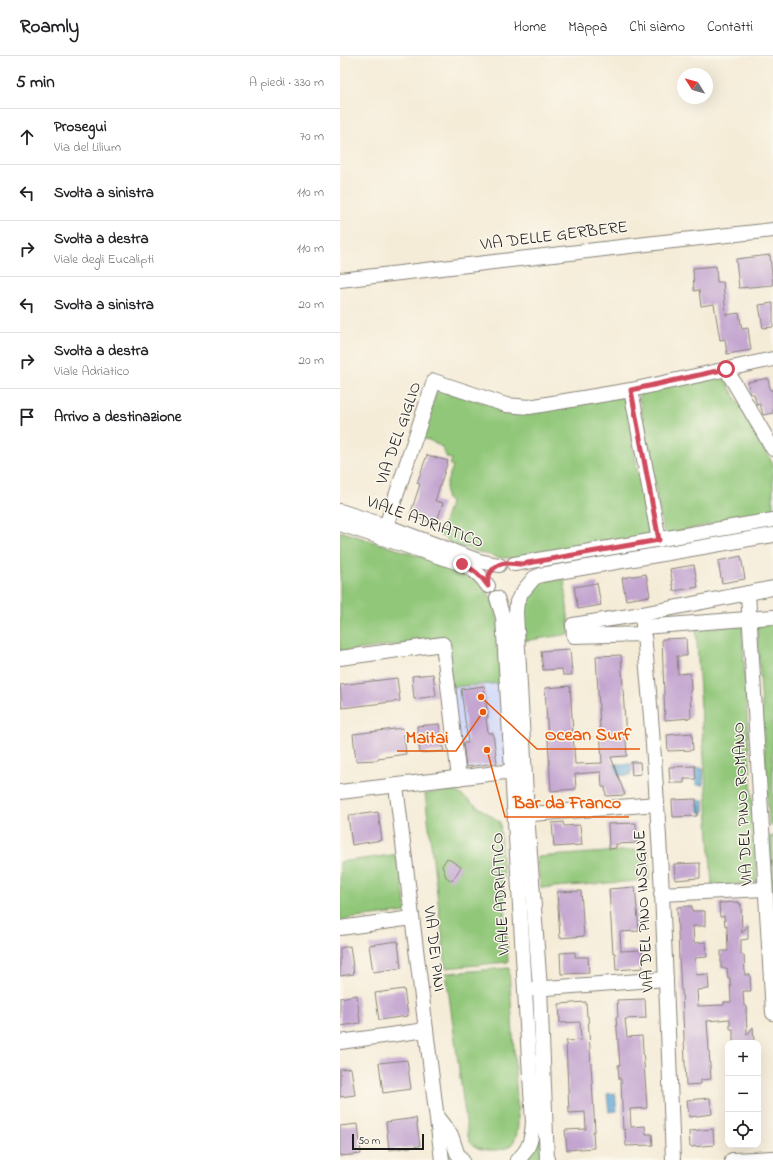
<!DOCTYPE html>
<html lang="it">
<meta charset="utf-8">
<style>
body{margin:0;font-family:"Indie Flower",sans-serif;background:#f2f2f2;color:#202124}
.controls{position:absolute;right:12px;bottom:12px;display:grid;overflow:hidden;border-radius:8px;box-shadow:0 4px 16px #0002}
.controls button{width:36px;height:36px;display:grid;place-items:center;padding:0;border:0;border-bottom:1px solid #e0e0e0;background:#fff;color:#202124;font:20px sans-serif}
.compass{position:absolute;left:337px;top:12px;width:36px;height:36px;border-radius:50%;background:#fff;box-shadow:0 4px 16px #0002;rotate:307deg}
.scale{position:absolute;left:12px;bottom:10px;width:72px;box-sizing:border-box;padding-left:4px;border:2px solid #1c1c1c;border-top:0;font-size:11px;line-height:14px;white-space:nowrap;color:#1c1c1c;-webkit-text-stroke:3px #fbf7ec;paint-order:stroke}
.stop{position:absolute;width:12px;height:12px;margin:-9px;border:3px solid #d1495b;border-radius:50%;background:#fff}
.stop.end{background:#d1495b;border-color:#fff;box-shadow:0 1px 4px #0008}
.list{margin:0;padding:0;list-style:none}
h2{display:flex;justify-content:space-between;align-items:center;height:52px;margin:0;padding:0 16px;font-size:17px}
h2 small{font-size:13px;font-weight:400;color:#757577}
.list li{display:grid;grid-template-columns:26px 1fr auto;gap:12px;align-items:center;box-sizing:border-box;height:56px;padding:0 16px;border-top:1px solid #e0e0e0}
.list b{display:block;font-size:15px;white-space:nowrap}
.list p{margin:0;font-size:13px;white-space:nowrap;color:#757577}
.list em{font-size:13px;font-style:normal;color:#757577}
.icon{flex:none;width:22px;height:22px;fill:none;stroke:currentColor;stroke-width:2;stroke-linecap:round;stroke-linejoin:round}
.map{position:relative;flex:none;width:433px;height:1104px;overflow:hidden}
header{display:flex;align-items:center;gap:24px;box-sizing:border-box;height:56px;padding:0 20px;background:#fff;border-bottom:1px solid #e0e0e0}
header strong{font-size:19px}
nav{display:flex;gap:22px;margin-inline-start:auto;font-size:14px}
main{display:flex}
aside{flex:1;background:#fff}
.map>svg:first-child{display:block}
.built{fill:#d2d9f9}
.green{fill:#91c779;stroke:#56724a}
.water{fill:#5ea8d6;stroke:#3d6279}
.building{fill:#c3a5d0}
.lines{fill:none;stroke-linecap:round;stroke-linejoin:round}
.minor-casing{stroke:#88847a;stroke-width:16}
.minor{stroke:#fff;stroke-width:14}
.route{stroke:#d1495b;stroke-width:5}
.labels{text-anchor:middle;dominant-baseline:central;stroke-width:3;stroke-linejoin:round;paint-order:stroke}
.street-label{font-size:17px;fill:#1c1c1c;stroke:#fbf7ec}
.leader{fill:none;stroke:#e8590c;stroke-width:1.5}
.callout-dot{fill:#e8590c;stroke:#fbf7ec;stroke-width:1.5}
.callout-label{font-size:18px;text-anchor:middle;font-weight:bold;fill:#e8590c;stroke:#fbf7ec;stroke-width:3;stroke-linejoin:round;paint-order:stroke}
</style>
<header>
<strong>Roamly</strong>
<nav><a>Home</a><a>Mappa</a><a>Chi siamo</a><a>Contatti</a></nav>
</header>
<main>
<aside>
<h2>5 min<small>A piedi · 330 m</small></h2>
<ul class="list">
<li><svg class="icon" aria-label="ahead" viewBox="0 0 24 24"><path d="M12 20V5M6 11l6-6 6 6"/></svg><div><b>Prosegui</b><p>Via del Lilium</p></div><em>70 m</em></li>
<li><svg class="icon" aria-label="left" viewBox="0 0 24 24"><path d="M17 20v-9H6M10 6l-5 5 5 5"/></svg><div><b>Svolta a sinistra</b></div><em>110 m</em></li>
<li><svg class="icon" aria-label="right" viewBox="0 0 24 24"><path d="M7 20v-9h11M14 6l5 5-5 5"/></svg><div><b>Svolta a destra</b><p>Viale degli Eucalipti</p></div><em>110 m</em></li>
<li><svg class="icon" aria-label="left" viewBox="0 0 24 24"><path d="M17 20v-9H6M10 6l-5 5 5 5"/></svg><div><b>Svolta a sinistra</b></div><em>20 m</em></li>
<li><svg class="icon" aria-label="right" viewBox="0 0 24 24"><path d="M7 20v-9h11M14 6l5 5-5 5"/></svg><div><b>Svolta a destra</b><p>Viale Adriatico</p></div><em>20 m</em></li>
<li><svg class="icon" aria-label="arrive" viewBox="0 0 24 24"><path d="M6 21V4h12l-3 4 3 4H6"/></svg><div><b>Arrivo a destinazione</b></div></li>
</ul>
</aside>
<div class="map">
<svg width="433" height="1104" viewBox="0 0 433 1104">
<rect width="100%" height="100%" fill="#fbf7ec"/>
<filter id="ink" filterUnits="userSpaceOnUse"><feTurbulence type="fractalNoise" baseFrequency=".025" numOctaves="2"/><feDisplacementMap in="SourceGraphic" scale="8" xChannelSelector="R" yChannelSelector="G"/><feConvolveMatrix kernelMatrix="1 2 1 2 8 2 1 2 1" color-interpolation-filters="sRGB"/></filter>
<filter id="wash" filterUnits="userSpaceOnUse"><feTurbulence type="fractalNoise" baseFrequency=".012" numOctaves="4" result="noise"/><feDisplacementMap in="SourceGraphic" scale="16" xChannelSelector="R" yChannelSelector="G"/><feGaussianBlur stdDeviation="0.9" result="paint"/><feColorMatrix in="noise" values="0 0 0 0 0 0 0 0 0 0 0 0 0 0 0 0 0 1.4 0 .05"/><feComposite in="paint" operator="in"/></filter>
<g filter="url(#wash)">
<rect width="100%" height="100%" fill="#f5ecd8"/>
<path class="built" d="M161 627 167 708 123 713 112 631Z"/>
<g class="green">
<path d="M382 318 433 408V454L328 478 323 474 299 341 300 336Z"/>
<path d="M99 333 161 352 281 341 285 343 309 481 184 502H160L106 487 108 483 100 480 110 447C100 437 109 422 113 410L110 409 112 403 107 402 102 391 89 384 81 382 96 337Z"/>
<path d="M0 475 122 514C130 520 139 526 146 534 163 554 160 600 161 627L112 631 106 583 0 596Z"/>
<path d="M224 522 230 578 183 585 180 561 184 540 198 525Z"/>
<path d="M433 567V769L429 770 417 569Z"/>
<path d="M402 570 417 827 372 830 356 572Z"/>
<path d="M114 734 160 766 168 906 106 912 85 738Z"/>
<path d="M433 780V864L428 781Z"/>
<path d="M308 793 310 824 201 832 196 801Z"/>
<path d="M59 798 66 856 0 864V806Z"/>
<path d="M169 912 178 1062C178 1071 178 1082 171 1089 165 1096 140 1096 133 1089 131 1088 129 1084 128 1081L106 917Z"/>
<path d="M194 942 202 1104H187L190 943Z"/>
</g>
<g class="water">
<path d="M274 708H291L292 715H290V719L271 720 272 713 275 711Z"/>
<path d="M355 712H363V729H356Z"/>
<path d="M357 744H364V755L362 758 358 755Z"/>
<path d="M275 1037 277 1055 269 1056 267 1038Z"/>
</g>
<g id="blocks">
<g class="building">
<path d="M430 199 433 229 399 232 396 203Z"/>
<path d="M376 210 377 226H383L386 259 399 257 402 273 408 272 411 294 387 298 385 283 380 284 374 248 361 250 359 234 354 235 353 212Z"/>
<path d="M433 247V271L423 272 419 249Z"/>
<path d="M428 322 430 334H433V357L423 359 420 348 417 349 414 338H411L410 337 408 326Z"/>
<path d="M87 399 108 405 95 445 103 447 96 468 70 459 80 428 77 427Z"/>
<path d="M401 500 405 523 382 527 378 505Z"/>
<path d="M354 509 358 531 334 535 330 513Z"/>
<path d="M306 518 310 540 286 544 282 522Z"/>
<path d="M257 527 261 549 238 553 234 531Z"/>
<path d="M346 582 347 600H337L338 618 350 617 351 634H350L351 662 325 664 322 583Z"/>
<path d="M230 593 232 619H223L222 613 203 614 201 595Z"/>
<path d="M281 599 287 700 271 701 285 739 266 740 265 731H262L261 716 235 718 236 733 211 735 205 632 230 630 235 708 262 707 256 600Z"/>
<path d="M93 618 96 640 74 643 72 620Z"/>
<path d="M57 622 60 645 2 652 0 629Z"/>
<path d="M144 630 148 662H146L148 677H153L157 707 126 711 123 687H128L121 633Z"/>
<path d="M99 668 104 695 80 697 77 670Z"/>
<path d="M63 672 66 698 38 702V704L16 705 13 678Z"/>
<path d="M352 677 353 694 328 695 327 679Z"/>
<path d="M291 706H300L301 718 292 719Z"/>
<path d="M355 710 356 723H344V727H330L329 711Z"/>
<path d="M356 743 357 760 333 761 332 744Z"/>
<path d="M38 756 42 784 12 789 8 760Z"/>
<path d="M223 766 224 770 240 769 242 789 214 791 212 767Z"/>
<path d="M296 767 297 787 276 788V792L269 793 268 768Z"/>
<path d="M107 802 121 811 112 825 106 821 102 810Z"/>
<path d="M360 807V822L335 824 334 808Z"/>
<path d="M295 831 299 875 280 876 281 895 302 894 303 912 276 914 275 897H273L269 833Z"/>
<path d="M241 835 244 880 220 882 217 836Z"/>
<path d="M399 846V848H401L402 877 408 869V883L401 884V899H404L405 919 410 918 411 935H403L404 950H406L407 979 413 971 414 986 393 987V973H390V963L367 965 371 1023 361 1024V1028L346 1029 342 934H341L339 902 337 851 352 850V855H365V870H353L354 887 366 886 367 901 355 902 356 919 368 918 369 933 357 934 358 950 384 949V946H391L390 922H388L387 912H381V895H388L387 870H385L384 860 380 861 379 847Z"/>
<path d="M58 885 61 912 33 916 29 889Z"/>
<path d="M10 890 14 918 0 920V892Z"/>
<path d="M235 896V901H248L249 917 221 918 220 897Z"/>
<path d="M64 933 68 960 39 964 35 937Z"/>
<path d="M17 939 20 967 0 970V942Z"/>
<path d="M305 943 306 962 285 963 287 981 302 980 306 1036 307 1052 290 1053 291 1071 305 1070 306 1078H312L313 1089 286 1090 285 1073 283 1074 281 1023H279L278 1009H280L276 961H278L277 944Z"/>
<path d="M246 946 247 960H248L255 1075H253L254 1092 227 1094 225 1074 246 1073 245 1056 229 1057 226 985 241 984 240 966 220 967 219 948Z"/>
<path d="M67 1004 71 1033 43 1037 39 1007Z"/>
<path d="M11 1012 15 1039 0 1041V1013Z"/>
<path d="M370 1042 372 1058 349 1061 347 1044Z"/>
<path d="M76 1062 80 1090 49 1094 46 1066Z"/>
<path d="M18 1068 21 1098 0 1100V1070Z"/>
<path d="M373 1073 374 1089 350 1091 349 1075Z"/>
</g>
</g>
</g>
<g filter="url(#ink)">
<use href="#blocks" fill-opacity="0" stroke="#88847a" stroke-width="1"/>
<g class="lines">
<g class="minor-casing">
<g id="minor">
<path d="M0 224 315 187 433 174"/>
<path d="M386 313 433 393"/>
<path d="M291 334 319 484"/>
<path d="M0 455 46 470 139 505 159 509"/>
<path d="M0 468 122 508C134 514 141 519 148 530"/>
<path d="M46 470 94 325 166 349 189 351 291 334 433 303"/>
<path d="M174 508 433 464"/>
<path d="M184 534 194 522 201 519 433 479"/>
<path d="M408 537 433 957"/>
<path d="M180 540 177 546 176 556 187 758 200 932 207 1104"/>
<path d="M157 542 163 561C173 730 182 898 193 1066 192 1081 190 1094 177 1104"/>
<path d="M302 558C320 739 326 922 333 1104"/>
<path d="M303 571 433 561"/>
<path d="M304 578 234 580 233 569 302 558 433 532"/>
<path d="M0 602 103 588 119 722"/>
<path d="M56 730 102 1104"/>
<path d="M0 736 173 715"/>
<path d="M179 759 317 748"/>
<path d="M321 838 425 833"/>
<path d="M0 872 72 862"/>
<path d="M193 933 326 923"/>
<path d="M0 986 86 974"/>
<path d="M97 1061 111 1079 117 1097 122 1104"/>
<path d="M392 1104 433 1102"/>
</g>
</g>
<use href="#minor" class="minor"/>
</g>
</g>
<g class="lines" filter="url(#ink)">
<path class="route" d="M122 508C134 514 141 519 148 530 146 519 154 508 166 507 171 507 177 508 182 508L319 484 291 334 386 313"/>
</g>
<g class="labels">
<g class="street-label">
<text transform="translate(214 180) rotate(-7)">VIA DELLE GERBERE</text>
<text transform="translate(59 377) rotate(-71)">VIA DEL GIGLIO</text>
<text transform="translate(85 466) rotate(20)">VIALE ADRIATICO</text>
<text transform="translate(403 748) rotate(-93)">VIA DEL PINO ROMANO</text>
<text transform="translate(161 838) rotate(-93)">VIALE ADRIATICO</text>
<text transform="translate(304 855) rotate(-93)">VIA DEL PINO INSIGNE</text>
<text transform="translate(94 893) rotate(83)">VIA DEI PINI</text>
</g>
</g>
<path class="leader" d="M141 641L197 693H300M143 656L116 695H57M147 694L165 761H289"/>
<g class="callout-dot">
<circle cx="141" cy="641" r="4"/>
<circle cx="143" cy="656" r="4"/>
<circle cx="147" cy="694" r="4"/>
</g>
<g class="callout-label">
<text x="248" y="684">Ocean Surf</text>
<text x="87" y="687">Maitai</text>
<text x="227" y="752">Bar da Franco</text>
</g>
</svg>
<div class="controls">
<button>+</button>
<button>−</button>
<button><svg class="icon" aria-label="locate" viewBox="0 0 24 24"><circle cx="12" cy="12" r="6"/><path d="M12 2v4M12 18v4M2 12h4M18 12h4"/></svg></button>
</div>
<svg class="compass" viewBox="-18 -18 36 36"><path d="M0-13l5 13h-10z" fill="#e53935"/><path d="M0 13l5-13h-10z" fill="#757577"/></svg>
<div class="scale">50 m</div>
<div class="stop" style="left:386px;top:313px"></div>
<div class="stop end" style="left:122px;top:508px"></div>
</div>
</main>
